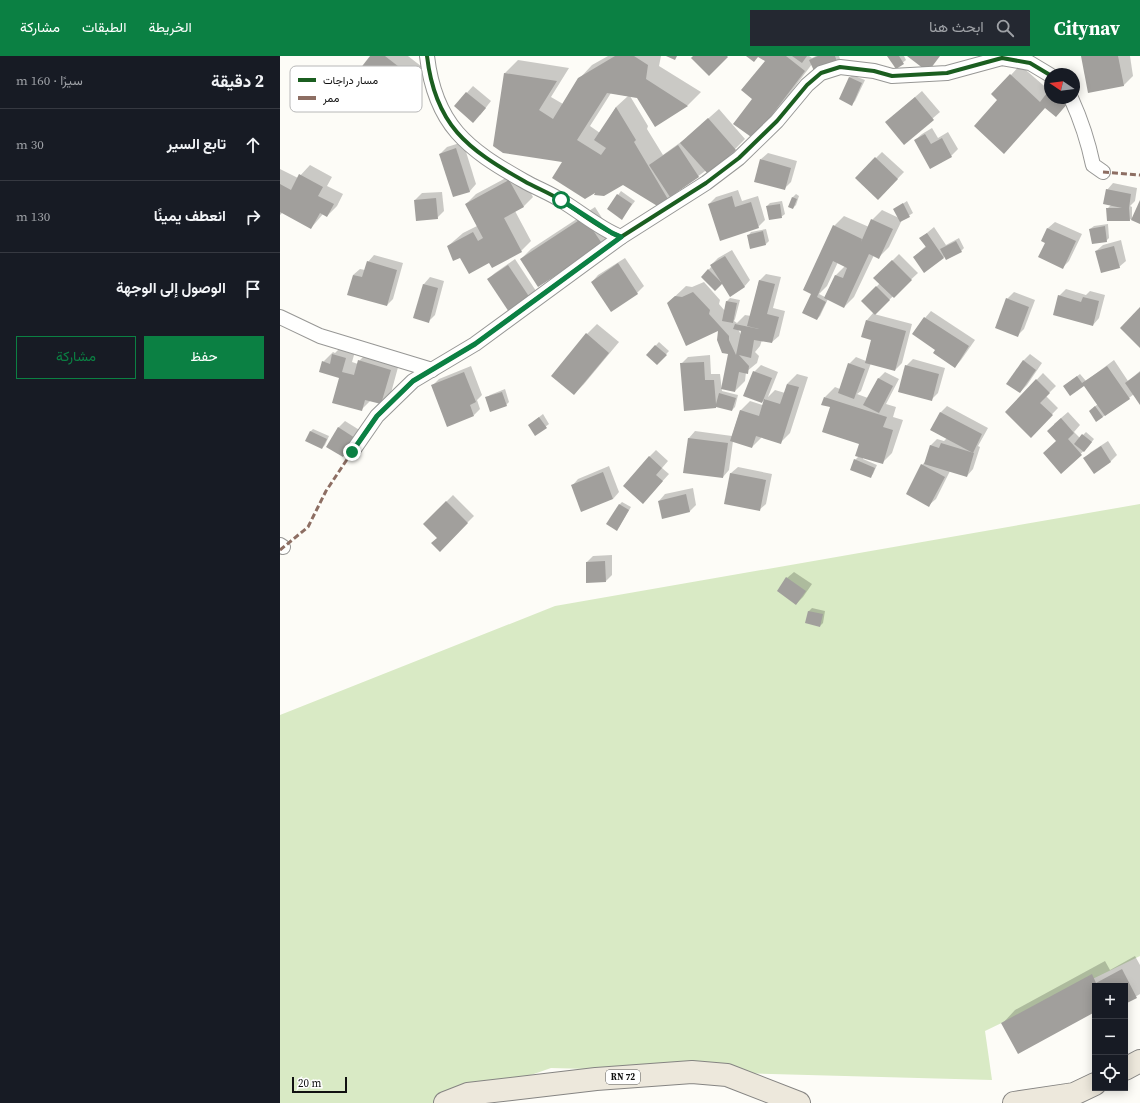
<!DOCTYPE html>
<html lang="ar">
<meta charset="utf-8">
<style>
body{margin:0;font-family:"Source Serif 4",Vazirmatn,serif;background:#242831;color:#f1f3f6;direction:rtl}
.controls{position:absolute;right:12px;bottom:12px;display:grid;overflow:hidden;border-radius:0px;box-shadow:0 2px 10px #0003}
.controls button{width:36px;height:36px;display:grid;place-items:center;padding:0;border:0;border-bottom:1px solid #363941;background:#171b24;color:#f1f3f6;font:20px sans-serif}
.compass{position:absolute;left:764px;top:12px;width:36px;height:36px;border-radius:50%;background:#171b24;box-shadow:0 2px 10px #0003;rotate:283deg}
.scale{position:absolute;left:12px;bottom:10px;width:55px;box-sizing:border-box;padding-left:4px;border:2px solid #111;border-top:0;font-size:11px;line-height:14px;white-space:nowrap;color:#111;-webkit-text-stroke:3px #fff;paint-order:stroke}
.stop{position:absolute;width:12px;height:12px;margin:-9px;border:3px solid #0b8043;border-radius:50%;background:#fff}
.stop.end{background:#0b8043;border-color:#fff;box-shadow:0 1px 4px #0008}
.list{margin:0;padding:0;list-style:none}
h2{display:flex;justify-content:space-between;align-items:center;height:52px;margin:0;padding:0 16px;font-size:17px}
h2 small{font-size:13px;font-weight:400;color:#9ea1a6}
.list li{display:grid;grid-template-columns:26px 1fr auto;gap:12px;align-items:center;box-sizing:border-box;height:72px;padding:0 16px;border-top:1px solid #363941}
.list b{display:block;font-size:15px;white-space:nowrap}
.list em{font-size:13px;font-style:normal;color:#9ea1a6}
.actions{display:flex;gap:8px;padding:12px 16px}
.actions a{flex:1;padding:9px 0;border:1px solid #0b8043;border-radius:0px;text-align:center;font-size:14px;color:#0b8043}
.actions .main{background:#0b8043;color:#fff}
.icon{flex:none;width:22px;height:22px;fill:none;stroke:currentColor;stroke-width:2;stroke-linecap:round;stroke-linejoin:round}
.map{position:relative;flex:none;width:860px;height:1047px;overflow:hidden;direction:ltr}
header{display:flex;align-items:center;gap:24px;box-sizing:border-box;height:56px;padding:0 20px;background:#0b8043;color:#fff}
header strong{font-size:19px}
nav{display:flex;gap:22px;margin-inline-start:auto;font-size:14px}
.search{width:280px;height:36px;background:#242831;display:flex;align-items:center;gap:10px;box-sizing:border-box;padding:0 14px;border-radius:0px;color:#9ea1a6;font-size:15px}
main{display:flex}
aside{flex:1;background:#171b24}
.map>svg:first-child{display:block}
.forest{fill:#d9eac5}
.shadow{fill:#0003;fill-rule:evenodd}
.building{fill:#a19f9c}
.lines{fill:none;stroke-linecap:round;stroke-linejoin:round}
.street-casing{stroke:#979795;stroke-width:16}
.primary-casing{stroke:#858482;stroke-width:24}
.street{stroke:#fffffe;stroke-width:14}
.primary{stroke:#ede8dc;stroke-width:22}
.quiet{stroke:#8d6e63;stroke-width:3;stroke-dasharray:6 3;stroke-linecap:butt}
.cycleway-casing{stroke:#fff;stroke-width:6}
.cycleway{stroke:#1b5e20;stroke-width:4}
.route{stroke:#0b8043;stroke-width:5}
.labels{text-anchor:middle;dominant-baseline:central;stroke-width:4;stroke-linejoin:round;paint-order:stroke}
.shield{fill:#fff;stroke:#585858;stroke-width:1}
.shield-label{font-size:9px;font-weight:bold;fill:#111}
.key{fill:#fff;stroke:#b8b8b8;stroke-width:1}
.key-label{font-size:11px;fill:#111}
</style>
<header>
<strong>Citynav</strong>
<div class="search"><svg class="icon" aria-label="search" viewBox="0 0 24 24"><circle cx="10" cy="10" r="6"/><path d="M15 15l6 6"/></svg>ابحث هنا</div>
<nav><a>الخريطة</a><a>الطبقات</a><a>مشاركة</a></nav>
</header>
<main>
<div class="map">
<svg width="860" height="1047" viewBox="0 0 860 1047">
<rect width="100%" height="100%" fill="#fdfcf7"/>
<path class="forest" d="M860 448V900L705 975 712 1024 271 1012 170 1047H0V659L275 550Z"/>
<g class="shadow">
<path d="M92 0H128L146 14 127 38 117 48Z"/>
<path d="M328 0H381L379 10 421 36 408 49 375 70 358 41 350 40 368 70 367 73 383 99 405 83 439 53 465 83 455 93 398 135 389 144 343 127 316 135 284 105 214 89 225 17 238 4 289 12 271 41 283 48 299 23 312 9ZM331 37 348 40 336 51 320 77 310 70Z"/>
<path d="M479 0H529L532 2 536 0H559L560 3 557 6 532 8 484 72 473 42 486 5Z"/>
<path d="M608 0H624L626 4 616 12Z"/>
<path d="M802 0H850L853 20 843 30Z"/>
<path d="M740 9 770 35V42H792L776 60 766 51 719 44 731 19Z"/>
<path d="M572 19 585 24 575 45 572 48 569 22Z"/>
<path d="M193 30 211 45 200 59 175 50Z"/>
<path d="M642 35 660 56 624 87 613 60Z"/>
<path d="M652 72 658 82 668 76 678 93 671 100 635 84 642 78Z"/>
<path d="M183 86 196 128 190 135 174 140 160 98 167 91Z"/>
<path d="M602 96 624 116 598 143 596 102Z"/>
<path d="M488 97 517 105 511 126 504 133 481 103Z"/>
<path d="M30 109 52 121 47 130 63 138 57 150 47 160 43 158 31 172 3 156 0 159V113L18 122Z"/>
<path d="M239 115 253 141 243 151 235 155 251 185 241 195 210 206 180 200 168 190 183 177 197 170 186 148 196 138Z"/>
<path d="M833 127 857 132 855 145 850 150 852 151V163L860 147V167L851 163 849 164 827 153 831 149 827 134Z"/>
<path d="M458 134 462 145 478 140 485 164 478 171 429 148 436 141Z"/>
<path d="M341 135 355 145 342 162 328 153Z"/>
<path d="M162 136 164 155 157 162 135 144 142 137Z"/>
<path d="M516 138 519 140 516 149 513 152V141Z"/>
<path d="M502 145 505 158 501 161 487 150 490 147Z"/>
<path d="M627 145 633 157 622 164 609 191 599 201 594 199 574 241 564 251 548 243 540 260 537 263 532 239 554 170 564 160 589 171 592 164 602 154 619 162 615 153ZM558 206 565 210 556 219 545 241 539 238 547 230Z"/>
<path d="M315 151 332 178 322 188 241 203 251 193Z"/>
<path d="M775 166 802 178 789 205 782 212 766 187 762 185 768 172Z"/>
<path d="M828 168 829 182 826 185 810 173 814 170Z"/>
<path d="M654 171 666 189 679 182 684 192 681 195 665 200 644 215 634 201 646 190 641 182Z"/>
<path d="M486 173 489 185 486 188 468 180 471 176Z"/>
<path d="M841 184 846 205 839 211 816 195 823 189Z"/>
<path d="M452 194 470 224 464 231 422 221 432 210 431 209 438 202Z"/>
<path d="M619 198 638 217 594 258 632 268 622 307 615 314 591 307 581 335 577 338 588 342 598 323 605 316 619 323 606 348 616 351 613 361 623 364 612 397 602 407 583 401V403L597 409 593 418 590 421 575 404 579 400 580 387 545 341 555 331 560 333 569 308 576 301 586 305 592 283 587 264 594 256 583 245 600 227 595 222Z"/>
<path d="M94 199 123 207 113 243 107 249 73 219 80 213 85 214 88 206Z"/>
<path d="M345 202 364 230 357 237 312 226 318 219Z"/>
<path d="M235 203 256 235 249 241 208 223 215 217Z"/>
<path d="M486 218 501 221 493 252 505 255 499 280 492 286 482 284 480 290 475 296 479 300 477 307 466 316 465 325 455 335 449 297 440 274 388 247 406 230 412 231 424 226 440 244 439 248 445 255 447 245 450 242 460 244 455 263 454 265 457 267 465 259 471 260 479 225ZM458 273 462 274 461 279Z"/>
<path d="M150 221 164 225 155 259 149 265 135 262 144 228Z"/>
<path d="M786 233 806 239 810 235 825 239 819 262 813 269 779 240Z"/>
<path d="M734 236 755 244 744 273 737 280 727 243Z"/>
<path d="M651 255 695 284 681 304 675 311 656 293 645 262Z"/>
<path d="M317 268 339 286 304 328 294 338 307 278Z"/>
<path d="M379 286 389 295 377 308 367 299Z"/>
<path d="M63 289 76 292 72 306 78 308 79 305 89 295 120 304 111 337 101 347 91 344 81 354 60 321 43 306 53 296 55 297Z"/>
<path d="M750 298 762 307 747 329 740 336 743 305Z"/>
<path d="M430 299 431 318H440L442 335 458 339 455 351 452 354 437 350 436 351 401 308 408 301Z"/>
<path d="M633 303 665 312 658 337 652 343 626 310Z"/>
<path d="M834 304 848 325 860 315V347L854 338 849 342 817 365 813 352 818 348 804 328 788 327 800 318 806 325Z"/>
<path d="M481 309 498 316 488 341 495 334 505 337 507 328 517 318 528 321 510 377 500 387 482 381 472 391 453 385 449 414 443 421 404 416 409 382 415 375 452 380 460 355 470 345 486 350 484 347 486 343 482 346 474 316Z"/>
<path d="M191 310 202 339 197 344 200 353 194 359 152 330 159 323Z"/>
<path d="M763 317 776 330 766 340 778 352 751 380 726 356Z"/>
<path d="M225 333 229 346 226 349 207 342 210 339Z"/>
<path d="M667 350 708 372 698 390 700 391 693 413 687 420 670 415 656 443 649 449 642 409 646 405 651 389 657 383 664 385 667 382 651 374 661 356Z"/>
<path d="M788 356 800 369 794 376 800 382 806 376 814 383 808 391 781 416 774 368Z"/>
<path d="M263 358 269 368 256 378 249 369Z"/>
<path d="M65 365 81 375 70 393 63 400 58 372Z"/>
<path d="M33 373 49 380 45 389 42 392 30 376Z"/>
<path d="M828 385 837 399 831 405 814 417 805 402 811 396Z"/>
<path d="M376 394 388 405 382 412 389 418 369 440V401Z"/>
<path d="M329 410 339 436 333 443 292 430 298 423Z"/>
<path d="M458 411 492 418 486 448 479 454 445 447 451 417Z"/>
<path d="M413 432 416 449 410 455 383 462 379 445 385 438Z"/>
<path d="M173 439 194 460 160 494 158 482 144 468Z"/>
<path d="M342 446 351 451 339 471V449Z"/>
<path d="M332 499V519L326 525 307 506 313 500Z"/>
<path d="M514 516 532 528 523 541 516 548 507 522Z"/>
<path d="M532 552 545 555 543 567 540 570 527 566 529 555Z"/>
<path d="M855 900 860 909V938L845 947V930H815V955L722 968 735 954 825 905 830 914Z"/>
</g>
<g class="building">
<path d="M90 0H105L137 25 117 50 76 18Z"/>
<path d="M335 0H354L368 9 366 23 408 50 375 71 357 42 327 37 297 84 321 99 326 92 314 84 336 51 356 84 354 86 389 145 379 151 343 129 324 140 314 139 315 137 305 143 272 122 282 106 223 97 213 90 224 17 277 25 259 54 273 63 298 22Z"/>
<path d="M386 0H397L395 4Z"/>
<path d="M413 0H447L448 1 429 20 411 2Z"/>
<path d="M466 0H506L525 15 474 83 453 68 472 43 461 34 485 5 478 1 474 6Z"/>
<path d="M512 0H527L522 7Z"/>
<path d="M538 0H555L557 6 535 17 529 4Z"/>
<path d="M607 0H619L624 8 616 13Z"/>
<path d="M627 0H660L648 16Z"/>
<path d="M801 0H838L844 30 808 37Z"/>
<path d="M730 18 760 46 770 33V42H783L788 47 776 61 765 52 724 98 694 70 717 44 711 38Z"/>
<path d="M569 21 582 27 572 50 559 43Z"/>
<path d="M186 36 206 52 193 67 174 50Z"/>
<path d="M635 41 654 64 624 89 605 66Z"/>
<path d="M428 62 456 94 428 118 400 87Z"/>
<path d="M645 78 651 88 662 82 672 101 650 113 634 84Z"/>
<path d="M398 89 419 121 390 141 369 109Z"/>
<path d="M176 92 190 136 173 141 159 98Z"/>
<path d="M595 101 618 123 598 144 575 122Z"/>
<path d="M480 103 511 112 505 134 474 126Z"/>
<path d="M19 118 43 131 38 140 54 148 47 161 40 157 31 173 0 156V128L11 134Z"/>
<path d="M229 124 244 151 224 162 242 196 212 212 209 207 189 218 180 202 173 205 167 190 193 176 198 185 203 182 185 148Z"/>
<path d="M826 133 851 138 849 152 850 165H827L826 152H842L823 148Z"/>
<path d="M337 138 352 148 342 164 327 153Z"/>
<path d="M452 140 455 151 471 146 479 172 440 185 428 148Z"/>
<path d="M512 141 517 143 513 153 508 151Z"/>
<path d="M156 142 158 163 136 165 134 144Z"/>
<path d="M860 144V168L851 164Z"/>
<path d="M623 147 630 161 620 166 613 153Z"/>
<path d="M500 148 502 162 489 164 486 150Z"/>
<path d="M304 161 323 189 258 231 240 203Z"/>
<path d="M591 163 613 173 599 203 589 198 564 252 544 242 555 219 563 222 567 212 553 205 537 241 546 246 537 264 522 257 531 238 523 234 553 169 582 183 581 186Z"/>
<path d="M825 170 827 186 812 188 809 173Z"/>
<path d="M767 172 796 185 783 213 758 201 765 187 761 185Z"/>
<path d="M483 175 486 189 470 193 467 179Z"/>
<path d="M647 177 664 202 644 217 633 201 646 191 639 182Z"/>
<path d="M676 185 682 196 666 204 660 193Z"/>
<path d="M834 190 840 212 821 217 815 195Z"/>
<path d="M445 200 465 231 450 241 442 228 435 235 421 221 428 213 441 226 430 209Z"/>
<path d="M612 204 632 224 614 242 593 222Z"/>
<path d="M87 205 117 214 107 250 67 239 73 219 82 221Z"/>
<path d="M338 207 358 238 331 256 311 226Z"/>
<path d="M228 209 250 242 229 256 207 223Z"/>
<path d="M479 224 495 228 487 258 499 261 492 287 474 284 471 302 459 299 469 310 468 318 459 316 455 336 441 333 448 298 442 297 437 284 438 275 406 290 387 247 395 240 402 241 413 236 430 254 429 258 449 280V284L456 299 461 275 453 273 455 268 479 273 467 270Z"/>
<path d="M143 228 158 232 149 267 133 262Z"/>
<path d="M596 230 610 244 595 259 581 245Z"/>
<path d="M778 239 801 246 803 241 819 245 813 270 773 259Z"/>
<path d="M726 242 749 251 738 281 715 272Z"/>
<path d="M446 245 457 247 453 267 442 265Z"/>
<path d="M860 251V292L840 272Z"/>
<path d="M644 261 689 290 675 312 653 297 655 294 632 278Z"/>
<path d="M586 264 626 275 615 315 585 307 591 284 581 281Z"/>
<path d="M306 277 329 297 294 339 271 320Z"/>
<path d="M375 289 387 299 377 309 366 299Z"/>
<path d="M52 298 66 302 62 316 74 319 78 304 111 314 101 348 85 344 82 355 52 347 59 322 39 316 42 305 50 308Z"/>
<path d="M743 304 756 314 740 337 726 328Z"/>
<path d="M424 306 425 324H434L436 348 439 337 456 342 452 355 436 351V352L404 355 400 307Z"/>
<path d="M568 307 585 313 574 343 558 337Z"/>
<path d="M625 309 659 318 652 345 618 336Z"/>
<path d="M827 310 850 343 825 360 804 330 790 340 783 330 797 320 802 327Z"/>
<path d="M473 315 492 322 482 347 463 340Z"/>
<path d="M184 316 196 346 190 349 194 360 167 371 151 329Z"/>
<path d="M860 316V349L845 327Z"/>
<path d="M598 322 613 330 599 357 583 349Z"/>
<path d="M756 323 770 337 760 347 773 359 751 382 725 356Z"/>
<path d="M507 328 519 331 501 388 476 380 472 392 450 385 460 354 479 360 484 343 500 348Z"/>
<path d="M222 336 227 350 210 356 205 341Z"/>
<path d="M544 341 607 361 603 371 613 374 603 408 575 400 579 388 542 376 550 351 541 349Z"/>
<path d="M815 350 823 361 816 366 809 355Z"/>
<path d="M660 356 702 378 693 397 650 374Z"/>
<path d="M259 361 267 372 255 380 248 369Z"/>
<path d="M781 362 794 377 788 383 802 399 781 418 763 397 776 385 767 375Z"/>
<path d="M58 371 75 382 63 401 46 391Z"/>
<path d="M30 375 47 383 42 393 25 385Z"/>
<path d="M802 378 812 386 804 396 794 388Z"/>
<path d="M408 382 448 387 443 422 403 417Z"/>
<path d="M661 387 694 397 687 421 644 408 650 389 659 392Z"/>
<path d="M821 390 831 406 814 418 803 402Z"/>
<path d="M369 400 382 412 376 419 383 425 363 448 343 430Z"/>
<path d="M574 403 595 412 591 422 570 414Z"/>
<path d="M641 408 665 421 649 451 626 438Z"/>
<path d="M323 416 333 443 301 456 291 429Z"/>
<path d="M450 417 486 424 480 455 444 448Z"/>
<path d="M406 438 410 456 382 463 378 445Z"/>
<path d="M166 445 188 467 160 496 151 487 157 482 143 468Z"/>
<path d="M339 448 349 454 337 475 326 468Z"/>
<path d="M325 505 326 526 306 527V506Z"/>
<path d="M506 521 526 535 516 549 497 535Z"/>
<path d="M528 555 543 558 540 571 525 567Z"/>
<path d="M842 913 857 942 845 948V930H815V956L738 998 721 967 812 918 816 927Z"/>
</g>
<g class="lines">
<g class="street-casing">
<g id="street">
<path d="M147 0C155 69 187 93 244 125 256 132 270 137 282 145 302 157 320 173 341 181L426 127 459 102 497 65 527 29 541 17 560 11 594 15 612 20 667 17 722 2 750 7 770 19"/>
<path d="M791 42C801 64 808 85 813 109L823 116"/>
<path d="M0 261 40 280 152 314"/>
<path d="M72 396 97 360 133 325 195 288 341 181"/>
<path d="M0 489 3 491"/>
</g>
</g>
<g class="primary-casing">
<g id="primary">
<path d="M845 1013 860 1005"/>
<path d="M165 1047 188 1038 316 1023 412 1016 447 1019 519 1047"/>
<path d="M734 1047 794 1038 815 1028"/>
</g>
</g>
<use href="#street" class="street"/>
<use href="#primary" class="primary"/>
<g class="quiet">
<path d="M823 116 860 119"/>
<path d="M0 494 28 471 46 435 72 396"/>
</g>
<g class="cycleway-casing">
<g id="cycleway">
<path d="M147 0C155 69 187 93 244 125 256 132 270 137 282 145 302 157 320 173 341 181L426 127 459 102 497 65 527 29 541 17 560 11 594 15 612 20 667 17 722 2 750 7 770 19"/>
<path d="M72 396 97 360 133 325 195 288 341 181"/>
</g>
</g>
<use href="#cycleway" class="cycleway"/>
</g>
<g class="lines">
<path class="route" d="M72 396 97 360 133 325 195 288 341 181 332 177 281 144"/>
</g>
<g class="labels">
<rect class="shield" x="326" y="1014" width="34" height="14" rx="3"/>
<g class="shield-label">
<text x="343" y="1021">RN 72</text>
</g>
</g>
<rect x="10" y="10" width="132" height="46" rx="6" class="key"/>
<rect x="18" y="22" width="18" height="4" fill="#1b5e20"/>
<rect x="18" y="40" width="18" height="4" fill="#8d6e63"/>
<g class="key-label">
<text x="43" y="28">مسار دراجات</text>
<text x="43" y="46">ممر</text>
</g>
</svg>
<div class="controls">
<button>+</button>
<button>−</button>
<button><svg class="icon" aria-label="locate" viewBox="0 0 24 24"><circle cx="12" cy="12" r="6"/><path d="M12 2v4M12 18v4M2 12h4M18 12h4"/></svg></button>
</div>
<svg class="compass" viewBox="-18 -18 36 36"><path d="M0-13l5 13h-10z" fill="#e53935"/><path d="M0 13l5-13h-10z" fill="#9ea1a6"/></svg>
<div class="scale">20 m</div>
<div class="stop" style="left:281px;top:144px"></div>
<div class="stop end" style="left:72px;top:396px"></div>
</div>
<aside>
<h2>2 دقيقة<small>سيرًا · 160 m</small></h2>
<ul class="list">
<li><svg class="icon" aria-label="ahead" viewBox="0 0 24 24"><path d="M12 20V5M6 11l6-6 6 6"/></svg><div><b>تابع السير</b></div><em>30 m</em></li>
<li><svg class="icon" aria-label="right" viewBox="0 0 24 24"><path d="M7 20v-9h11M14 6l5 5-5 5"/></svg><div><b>انعطف يمينًا</b></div><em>130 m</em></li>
<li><svg class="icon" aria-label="arrive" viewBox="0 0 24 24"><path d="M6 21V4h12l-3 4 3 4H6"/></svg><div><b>الوصول إلى الوجهة</b></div></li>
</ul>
<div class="actions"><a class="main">حفظ</a><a>مشاركة</a></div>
</aside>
</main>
